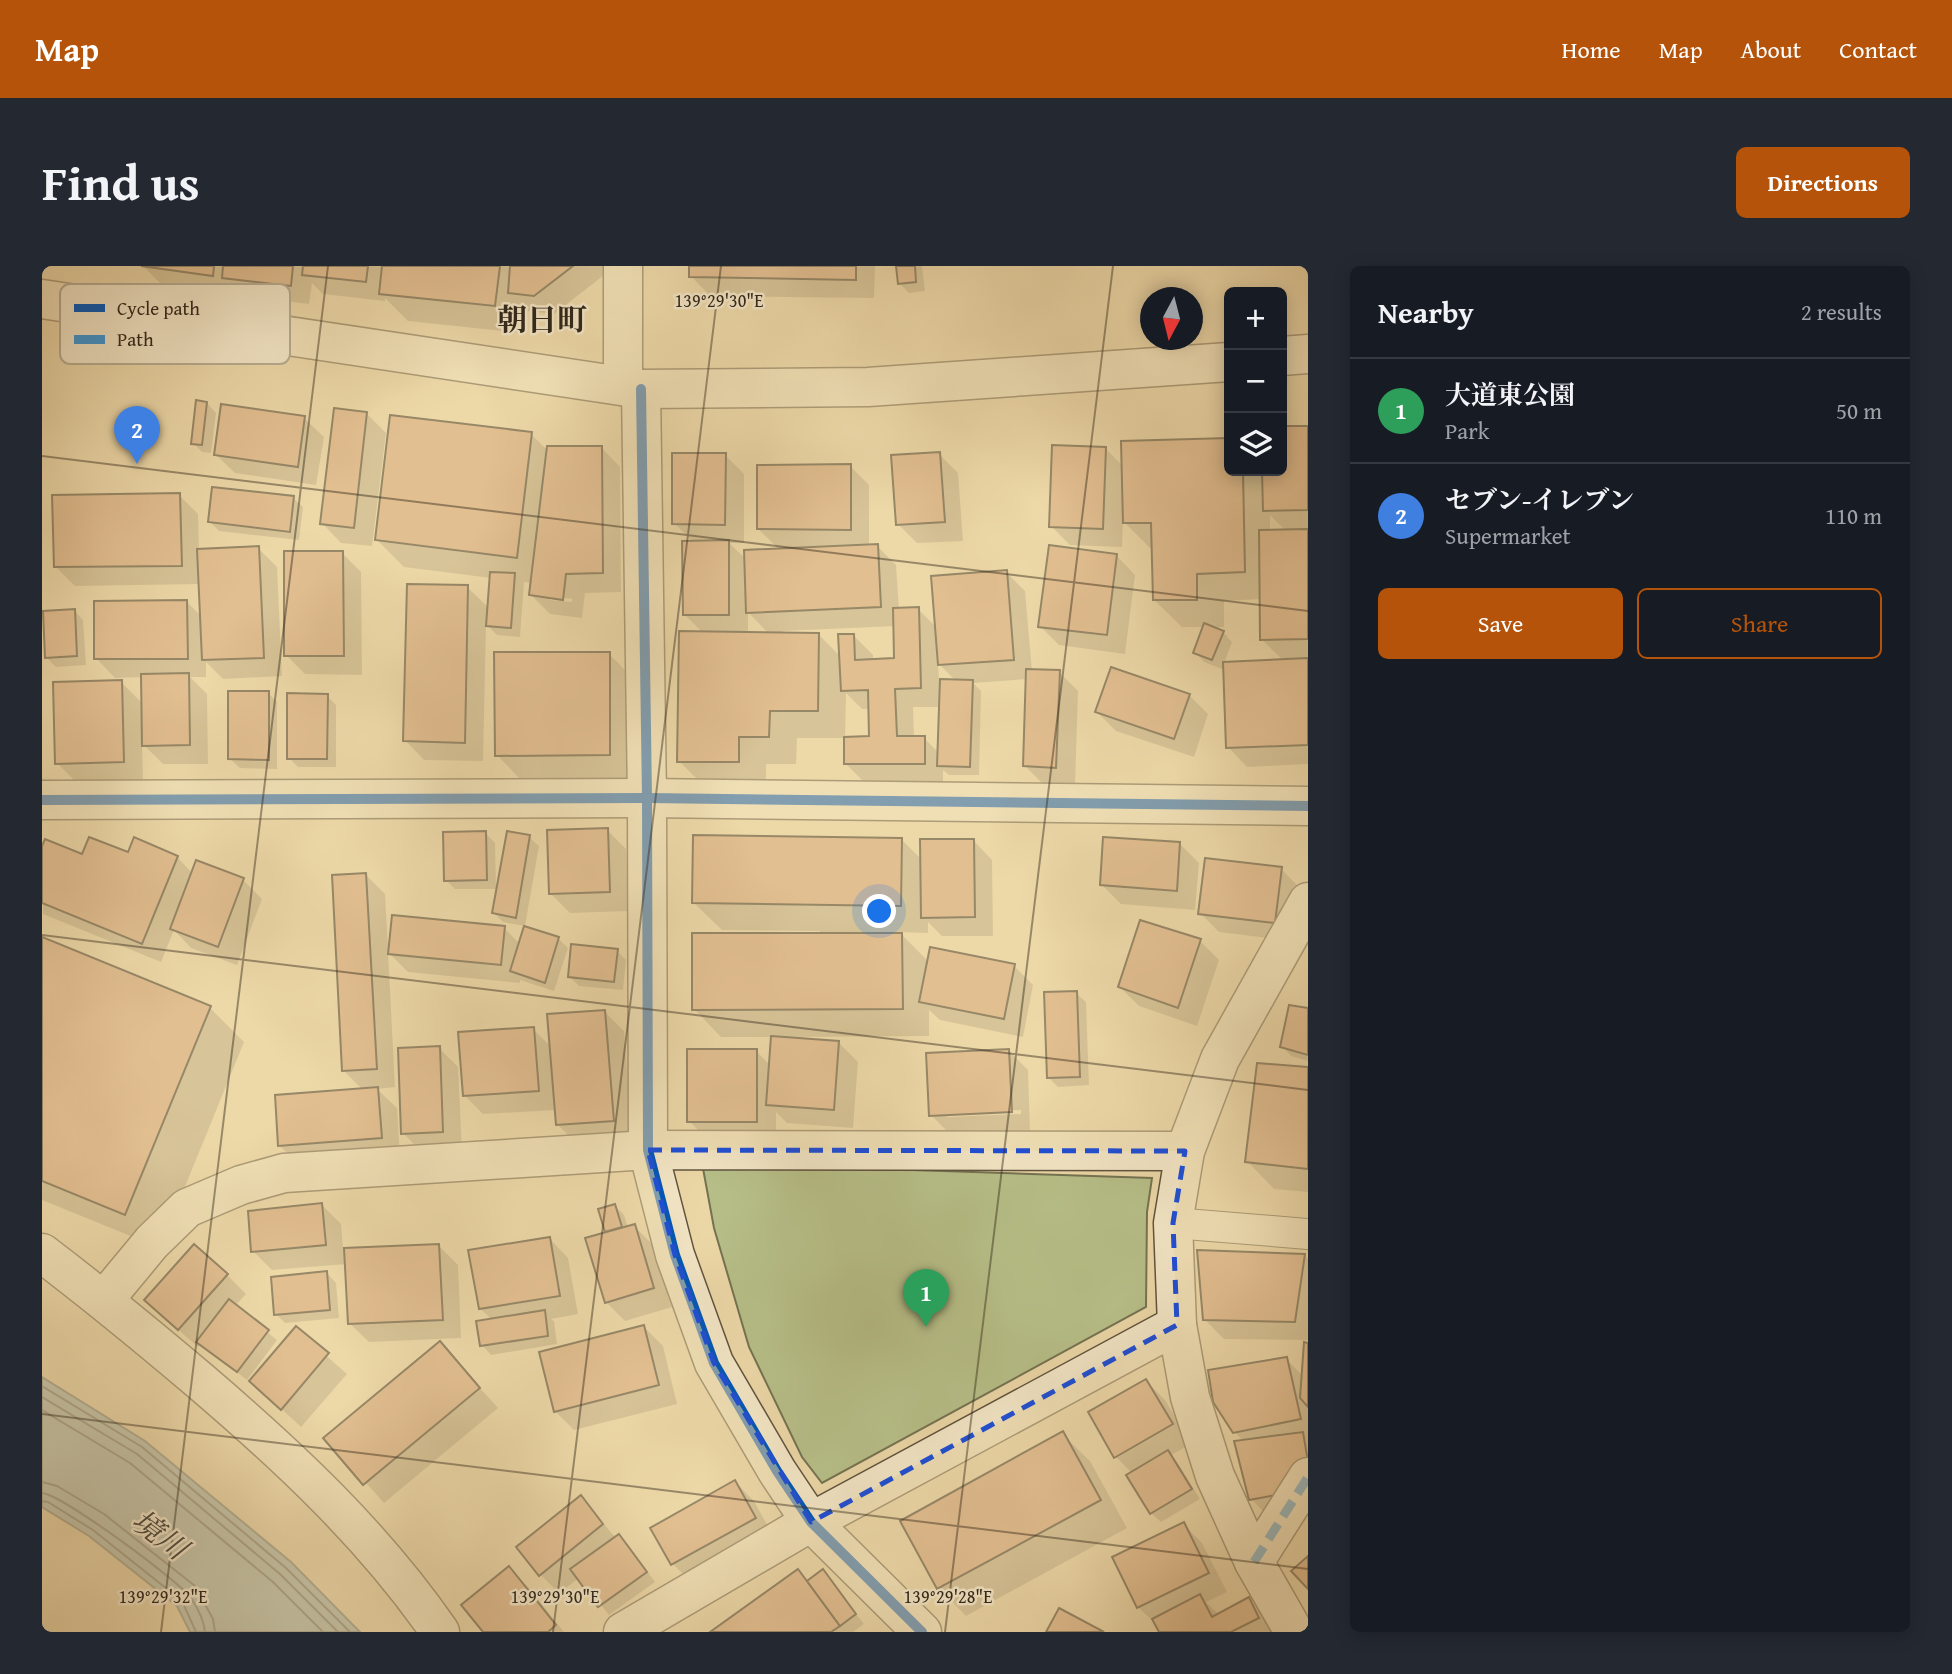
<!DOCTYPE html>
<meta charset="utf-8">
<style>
body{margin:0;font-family:"Gentium Book Plus","Noto Serif JP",serif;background:#242831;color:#f1f3f6}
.controls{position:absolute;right:21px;top:21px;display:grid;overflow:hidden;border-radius:10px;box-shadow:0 4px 18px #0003}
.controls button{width:63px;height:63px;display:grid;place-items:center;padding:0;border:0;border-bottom:2px solid #363941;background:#171b24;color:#f1f3f6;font:35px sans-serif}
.compass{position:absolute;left:1098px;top:21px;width:63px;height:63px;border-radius:50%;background:#171b24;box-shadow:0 4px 18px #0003;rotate:187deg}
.you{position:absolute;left:838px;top:646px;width:24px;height:24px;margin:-18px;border:5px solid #fff;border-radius:50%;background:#1a73e8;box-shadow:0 0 0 10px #1a73e833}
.badge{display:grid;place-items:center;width:46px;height:46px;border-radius:50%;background:#b45309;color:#fff;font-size:23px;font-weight:700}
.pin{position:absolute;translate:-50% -58px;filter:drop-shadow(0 2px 4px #0008)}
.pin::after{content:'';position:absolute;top:37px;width:24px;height:21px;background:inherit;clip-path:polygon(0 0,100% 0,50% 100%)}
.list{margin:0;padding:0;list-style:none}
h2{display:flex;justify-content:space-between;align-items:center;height:91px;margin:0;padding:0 28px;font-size:30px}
h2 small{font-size:23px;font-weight:400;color:#9ea1a6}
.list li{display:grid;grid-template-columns:46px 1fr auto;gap:21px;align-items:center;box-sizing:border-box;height:105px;padding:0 28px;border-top:2px solid #363941}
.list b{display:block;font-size:26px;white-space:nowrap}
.list p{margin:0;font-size:23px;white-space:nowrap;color:#9ea1a6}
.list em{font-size:23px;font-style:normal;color:#9ea1a6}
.actions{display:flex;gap:14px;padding:21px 28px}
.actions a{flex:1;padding:16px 0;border:2px solid #b45309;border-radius:10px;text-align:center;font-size:24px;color:#b45309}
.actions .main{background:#b45309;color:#fff}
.icon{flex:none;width:38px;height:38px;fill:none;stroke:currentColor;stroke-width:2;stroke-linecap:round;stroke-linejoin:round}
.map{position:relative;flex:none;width:1266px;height:1366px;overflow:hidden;border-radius:10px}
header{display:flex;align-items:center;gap:42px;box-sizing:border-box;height:98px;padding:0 35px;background:#b45309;color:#fff}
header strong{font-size:33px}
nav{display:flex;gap:38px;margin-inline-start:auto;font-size:24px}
.intro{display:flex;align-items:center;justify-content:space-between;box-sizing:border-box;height:168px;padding:0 42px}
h1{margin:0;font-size:49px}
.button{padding:18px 32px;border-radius:10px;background:#b45309;color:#fff;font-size:24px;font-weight:700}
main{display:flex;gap:42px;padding:0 42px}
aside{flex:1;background:#171b24;border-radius:10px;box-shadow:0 4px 18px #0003}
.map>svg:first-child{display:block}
.green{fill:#b7bf88;stroke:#747352;stroke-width:2}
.water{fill:#9fb6b4;stroke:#737d77;stroke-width:2}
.shadow{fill:#0003;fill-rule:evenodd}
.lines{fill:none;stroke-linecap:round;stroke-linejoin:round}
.shore{stroke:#686e68;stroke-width:2}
.building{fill:#d5a176;stroke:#30271b;stroke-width:2}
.service-casing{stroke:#5f533e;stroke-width:32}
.pedestrian-casing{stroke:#5f533e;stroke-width:41}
.minor-casing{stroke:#5f533e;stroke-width:41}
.tertiary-casing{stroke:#5f533e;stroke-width:41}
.service{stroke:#f3e6c6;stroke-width:30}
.pedestrian{stroke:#f3e6c6;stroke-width:38}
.minor{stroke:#f3e6c6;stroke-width:38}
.tertiary{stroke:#f3e6c6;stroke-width:38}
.quiet{stroke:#3d96d4;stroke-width:9;stroke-dasharray:18 9;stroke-linecap:butt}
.cycleway-casing{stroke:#f3e6c6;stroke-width:15}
.cycleway{stroke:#0057b8;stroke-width:10}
.marked{fill:none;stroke:#1d4ed8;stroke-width:5;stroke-dasharray:14 9;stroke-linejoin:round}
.ticks{fill:none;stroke:#30271b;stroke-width:2;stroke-opacity:0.45}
.labels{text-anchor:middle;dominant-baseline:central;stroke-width:5;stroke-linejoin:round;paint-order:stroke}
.neighbourhood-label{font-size:30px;font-weight:bold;fill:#30271b;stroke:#f3e6c6}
.water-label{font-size:30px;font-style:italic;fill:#4c4b41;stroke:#f3e6c6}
.key{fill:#f3e6c6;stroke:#b8ad93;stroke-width:2}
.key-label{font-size:19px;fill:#30271b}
.ticks-label{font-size:18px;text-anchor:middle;fill:#30271b;stroke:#f3e6c6;stroke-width:5;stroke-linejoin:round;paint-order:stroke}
</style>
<header>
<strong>Map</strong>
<nav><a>Home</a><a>Map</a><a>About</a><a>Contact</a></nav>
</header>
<div class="intro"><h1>Find us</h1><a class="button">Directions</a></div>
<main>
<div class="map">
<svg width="1266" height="1366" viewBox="0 0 1266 1366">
<rect width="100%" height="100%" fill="#edd8a8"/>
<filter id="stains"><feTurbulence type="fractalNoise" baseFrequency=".00286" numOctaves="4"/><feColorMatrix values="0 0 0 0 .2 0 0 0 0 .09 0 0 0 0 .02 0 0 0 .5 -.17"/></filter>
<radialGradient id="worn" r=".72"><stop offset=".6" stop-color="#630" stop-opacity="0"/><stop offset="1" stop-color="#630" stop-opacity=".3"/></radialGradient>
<path class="green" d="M660 897 1110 912 1105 946 1104 1041 780 1217 760 1191 707 1081 672 962Z"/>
<path class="water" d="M0 1111 103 1175 249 1296 318 1366H148L135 1340 47 1270 0 1241Z"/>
<g class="shadow">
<path d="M101 0H566V6L512 48 486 45 483 42 480 67 366 55 343 32V35L281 28 270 17 267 38 201 30 191 20 190 28 120 19Z"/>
<path d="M649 0H833L832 32 668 30 649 10Z"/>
<path d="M856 0H880L883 25 867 27 857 17Z"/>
<path d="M165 137 174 147 169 187 160 186 151 177Z"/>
<path d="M324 147 344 167 330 280 299 277 280 257Z"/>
<path d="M262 152 282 171 274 219 193 207 173 188Z"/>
<path d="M1240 162H1266V498L1205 501 1186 481 1242 395 1220 374 1219 333 1182 335V361H1168L1181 366 1190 376 1180 403 1162 396 1153 386 1163 361H1140L1112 334 1110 284 1081 255 1080 281 1028 279 1009 260 1064 183 1081 200 1080 177 1187 174V205H1240ZM1228 249 1244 265H1228Z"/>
<path d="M489 168 506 185 559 181 578 201 579 326 543 327 540 352 508 348 489 329 490 317 482 316 478 371 455 369 444 358 441 495 382 494 363 474 425 321 447 342 449 312 362 301 335 274ZM508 330 530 333V336L508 334Z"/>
<path d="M897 188 916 207 921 275 875 277 856 258Z"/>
<path d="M683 189 702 208V277H687L704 293 738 284 716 263 808 200 827 219V280H835L854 299 857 344 876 343 895 362 964 306 983 325 990 405 1017 406 1036 425 1033 520 1002 519 983 500 986 413 931 417 939 425 937 509H907L901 504V516L823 517 803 497 829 472 828 443H820L804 427 803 472H755L754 498H724V523H665L637 495 661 367 642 348 651 276 632 257ZM706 346 727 368H706ZM853 360 854 394 831 395V389L811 369 799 391 776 368H741V365ZM896 397 915 416 897 415ZM871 441H899L897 487 882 472H872Z"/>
<path d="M137 229 156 248 157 284 216 282 235 301 240 410 181 413 164 396V411H148L165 428 166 498H121L100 477 101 515 34 516 15 497 79 416 101 438V411L73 412 54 392 145 336 160 351 159 318 33 320 13 300Z"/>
<path d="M251 232 261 241 257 274 177 265 168 256Z"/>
<path d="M300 287 319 306 320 409 263 408 244 389Z"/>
<path d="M1074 289 1093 309 1083 388 1017 379 998 360Z"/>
<path d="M32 344 41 354 44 399 14 401 5 392Z"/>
<path d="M567 388 594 415 595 516 482 517 455 489Z"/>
<path d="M226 427 235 436V503L198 502 188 493Z"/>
<path d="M1147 429 1166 448 1152 491 1074 465 1055 446Z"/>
<path d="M285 430 294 439V501H256L247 492Z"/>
<path d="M565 564 584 583 587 645 528 647 509 628Z"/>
<path d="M443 567 453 577 454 623H413L404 614Z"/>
<path d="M487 571 497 580 483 660 461 656 452 647Z"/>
<path d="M859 573 880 594 931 574 950 594 951 670H900L886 656V667L857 666 887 696 972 700 991 719 981 771 898 754 887 744V770L751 771V774L797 777 816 796 811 862 745 857 734 846V874H666L647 855 714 785 728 799 730 771H679L652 743 778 669V665L680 664 652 637Z"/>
<path d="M1137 577 1157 597 1153 644 1079 638 1060 619Z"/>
<path d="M0 585 41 590 87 588 135 591 151 608 155 597 201 614 220 633 195 699 149 682 132 664 119 696 1 648Z"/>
<path d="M1239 603 1258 622 1251 675 1177 666 1158 647Z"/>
<path d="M324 609 343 628 346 682 462 662 478 678 516 672 526 682 512 725 478 714V717L366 706 346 686 353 821 335 823 355 842 358 891 257 899 238 880 321 824 302 805Z"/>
<path d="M0 673 168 742 202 776 118 982 0 934Z"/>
<path d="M1158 675 1177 694 1155 760 1097 740 1078 721Z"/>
<path d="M575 685 584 694 581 724 537 720 527 710Z"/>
<path d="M1034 727 1044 736 1047 819 1016 821 1006 811Z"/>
<path d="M1266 744V795L1249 790 1240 780Z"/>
<path d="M563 746 582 765 590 874 535 878 515 858 514 844 441 848 422 829 491 763 509 781Z"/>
<path d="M397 782 416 801 420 885 380 886 361 867Z"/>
<path d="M967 785 986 804 988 865 908 868 889 849ZM979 844V848L905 851V847Z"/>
<path d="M1266 803V926L1232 923 1205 895Z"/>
<path d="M280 939 299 958 301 983 397 980 416 999 419 1072 327 1076 307 1057 305 998 230 1004 211 985Z"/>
<path d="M573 940 582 949 586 962 592 960 611 979 630 1041 583 1055 564 1036 566 967 564 965Z"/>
<path d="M507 972 526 992 536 1048 509 1053 512 1055 515 1078 449 1089 440 1079 450 1054 438 1042Z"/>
<path d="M1263 990 1266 993V1074L1182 1073 1162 1053Z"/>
<path d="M285 1007 294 1017 297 1052 243 1057 234 1048Z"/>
<path d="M185 1009 204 1028 193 1040 235 1074 205 1114 159 1078 156 1081 124 1053Z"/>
<path d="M602 1061 621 1080 635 1138 532 1164 513 1145Z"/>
<path d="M254 1063 305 1108 259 1161 209 1115Z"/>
<path d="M398 1078 456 1142 342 1237 284 1172Z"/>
<path d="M1266 1079V1244L1228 1252 1209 1233 1202 1176 1193 1166 1244 1093 1261 1110Z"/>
<path d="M1104 1115 1123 1134 1149 1178 1129 1189 1135 1196 1158 1233 1119 1256 1109 1247 1090 1207 1074 1191Z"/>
<path d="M1020 1168 1048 1195 1085 1262 924 1350 897 1322 860 1256Z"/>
<path d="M693 1216 712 1235 732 1271 650 1317 631 1298Z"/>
<path d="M539 1232 574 1272 577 1270 586 1279 613 1316 567 1349 537 1312 517 1327 498 1308Z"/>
<path d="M1141 1258 1160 1277 1185 1326 1164 1336 1177 1349 1207 1334 1226 1353 1233 1366H1119L1115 1359 1096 1341Z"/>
<path d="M467 1302 486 1321 522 1366H443Z"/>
<path d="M756 1305 767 1316 781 1306 822 1358 811 1366H671Z"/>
</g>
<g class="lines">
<g class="shore">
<path d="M0 1120 100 1181 244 1302 308 1366"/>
<path d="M0 1131 95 1188 238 1308 296 1366"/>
<path d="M0 1144 88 1197 231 1316 281 1366"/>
<path d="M0 1216 15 1220 62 1248 153 1320 171 1353 173 1366"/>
<path d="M0 1227C19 1228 136 1314 149 1332 155 1341 162 1355 163 1366"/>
<path d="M0 1235 6 1236 51 1264 140 1335 154 1366"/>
</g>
</g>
<g class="building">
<path d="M99 0H172L171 10Z"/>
<path d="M181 0H251L249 20 180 12Z"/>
<path d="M261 0H326L324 16 260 9Z"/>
<path d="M340 0H458L453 40 337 28Z"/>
<path d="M468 0H531L492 30 466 27Z"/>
<path d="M647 0H814V14L647 11Z"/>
<path d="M854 0H873L874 16 856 18Z"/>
<path d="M154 134 165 136 160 179 149 178Z"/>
<path d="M179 138 263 150 256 201 172 189Z"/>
<path d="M292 142 325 146 312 262 278 258Z"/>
<path d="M348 149 490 166 475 292 333 274Z"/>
<path d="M1240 160H1266V244L1221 245 1220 205H1240Z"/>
<path d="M1187 172V205H1201L1203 306 1155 308V334H1111L1109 257H1081L1079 175Z"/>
<path d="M1010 179 1064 181 1061 263 1007 261Z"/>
<path d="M505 180H560L561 307 524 308 521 334 487 329Z"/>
<path d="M898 186 903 256 854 259 849 189Z"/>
<path d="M630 187H684L683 259 630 258Z"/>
<path d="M809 198V264L715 263V199Z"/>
<path d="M170 221 252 230 248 266 166 256Z"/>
<path d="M138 227 140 300 12 301 10 229Z"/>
<path d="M1266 263V373L1218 374 1217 264Z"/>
<path d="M687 274V349H641L640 275Z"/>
<path d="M836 278 839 341 704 347 702 284Z"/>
<path d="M1007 279 1075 288 1065 369 996 361Z"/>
<path d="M217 280 222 392 160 394 155 283Z"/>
<path d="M242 285H301L302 390H242Z"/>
<path d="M965 304 972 394 896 399 889 310Z"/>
<path d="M448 306 473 307 469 362 444 360Z"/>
<path d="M365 318 426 319 423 477 361 475Z"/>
<path d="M145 334 146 393H52V335Z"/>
<path d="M877 341 879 422 853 423 855 470H883V498H802V471L827 470 826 424 799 425 796 368H812L813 394 852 392 851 342Z"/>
<path d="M33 343 35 390 3 392 1 345Z"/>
<path d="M1162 357 1182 365 1170 394 1151 387Z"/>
<path d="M637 365 777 367 776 445H728L727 471H697V496H635Z"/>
<path d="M452 386H568V489L453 490Z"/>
<path d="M1266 392V479L1184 482 1181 396Z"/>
<path d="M1069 401 1148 428 1132 473 1053 446Z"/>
<path d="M984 403 1018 404 1014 502 981 500Z"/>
<path d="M147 407 148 479 100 480 99 408Z"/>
<path d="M898 413 931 414 928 501 895 500Z"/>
<path d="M80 414 82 496 13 498 11 416Z"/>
<path d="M186 425H227V494L186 493Z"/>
<path d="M245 427 286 428 285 493H245Z"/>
<path d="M566 562 568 626 507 628 505 564Z"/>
<path d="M444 565 445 614 402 615 401 566Z"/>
<path d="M465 565 488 569 474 652 450 647Z"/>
<path d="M651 569 860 572 859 640 650 637Z"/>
<path d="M47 571 86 586 92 571 136 590 100 678 0 637V580L3 573 40 588Z"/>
<path d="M1061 571 1138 576 1135 625 1058 619Z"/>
<path d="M878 573H932L933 651 879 652Z"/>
<path d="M1163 592 1240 601 1233 657 1156 648Z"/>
<path d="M154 594 202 612 176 681 128 663Z"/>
<path d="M324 607 335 803 300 805 290 609Z"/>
<path d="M350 649 463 660 459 699 346 688Z"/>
<path d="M1098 654 1159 673 1136 742 1076 721Z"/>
<path d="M482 660 517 671 503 717 468 705Z"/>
<path d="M650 667H860L861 743 650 744Z"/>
<path d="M0 671 169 740 83 949 0 915Z"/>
<path d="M529 678 576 683 572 716 526 711Z"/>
<path d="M888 681 973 698 962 753 877 736Z"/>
<path d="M1035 725 1038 811 1005 812 1002 726Z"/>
<path d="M1247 739 1266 742V789L1238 781Z"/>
<path d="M563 744 572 855 514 859 505 748Z"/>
<path d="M492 761 497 825 421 830 416 766Z"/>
<path d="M729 770 797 775 792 844 724 839Z"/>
<path d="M398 780 401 866 359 868 356 782Z"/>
<rect x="645" y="783" width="70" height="73"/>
<path d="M967 783 970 846 887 850 884 787Z"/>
<path d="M1215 797 1266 801V903L1203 896Z"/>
<path d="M336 821 340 872 236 880 233 829Z"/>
<path d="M280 937 284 979 209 986 206 945Z"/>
<path d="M573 938 580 961 563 966 556 943Z"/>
<path d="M593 958 612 1022 563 1037 543 972Z"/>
<path d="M508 971 518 1030 437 1043 426 984Z"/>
<path d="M152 978 186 1008 136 1064 102 1034Z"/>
<path d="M397 978 401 1054 306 1058 302 982Z"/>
<path d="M1155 984 1263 988 1253 1056 1161 1054Z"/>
<path d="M285 1005 288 1044 232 1049 229 1011Z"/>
<path d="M187 1033 227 1064 195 1106 154 1076Z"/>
<path d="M503 1044 506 1070 438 1080 434 1055Z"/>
<path d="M602 1059 617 1119 512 1146 497 1086Z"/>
<path d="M254 1060 287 1087 239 1144 207 1115Z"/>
<path d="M398 1075 438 1122 321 1219 281 1172Z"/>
<path d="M1262 1076 1266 1077V1141L1258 1132Z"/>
<path d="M1245 1091 1259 1153 1191 1167 1171 1136 1166 1104Z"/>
<path d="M1104 1113 1131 1158 1072 1192 1046 1146Z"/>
<path d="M1021 1165 1059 1234 895 1323 858 1255Z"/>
<path d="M1261 1166 1266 1196 1245 1227 1207 1234 1192 1175Z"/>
<path d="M1126 1184 1150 1223 1108 1248 1084 1209Z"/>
<path d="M693 1214 714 1252 629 1299 608 1262Z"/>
<path d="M539 1229 561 1258 497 1310 474 1281Z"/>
<path d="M1142 1256 1167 1307 1095 1342 1070 1291Z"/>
<path d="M577 1268 605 1306 556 1341 528 1303Z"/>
<path d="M1266 1290V1323L1249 1305Z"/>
<path d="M467 1300 514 1359 506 1366H441L419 1339Z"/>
<path d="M756 1303 798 1360 789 1366H668Z"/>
<path d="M781 1303 814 1348 798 1360 765 1315Z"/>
<path d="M1158 1328 1170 1351 1207 1331 1217 1352 1189 1366H1117L1110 1353Z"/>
<path d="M1017 1342 1062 1366H1004Z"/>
</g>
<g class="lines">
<g class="service-casing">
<path id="service" d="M1131 957 1266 968"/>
</g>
<g class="pedestrian-casing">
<path id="pedestrian" d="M1212 1296 1266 1211"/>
</g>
<g class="minor-casing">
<g id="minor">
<path d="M599 123 605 532 606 884 633 989 672 1097 735 1205 769 1256 880 1366"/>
<path d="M0 534 605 532 1266 540"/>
<path d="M0 987C54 1028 105 1070 157 1114 246 1190 331 1269 398 1366"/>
<path d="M62 1034 110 976 145 942 199 919 242 907 606 884 1143 885"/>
<path d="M581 1366 769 1256 1135 1059"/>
<path d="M1252 1366 1212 1296 1173 1210 1148 1131 1135 1059 1131 957 1143 885 1178 793 1266 636"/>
</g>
</g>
<g class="tertiary-casing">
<g id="tertiary">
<path d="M0 33 599 123 826 121 1187 96"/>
<path d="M1240 90 1266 88"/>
<path d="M581 120V0"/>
</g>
</g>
<use href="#service" class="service"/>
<use href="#pedestrian" class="pedestrian"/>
<use href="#minor" class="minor"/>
<use href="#tertiary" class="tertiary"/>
<path class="quiet" d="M1212 1296 1266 1211"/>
<g class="cycleway-casing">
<g id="cycleway">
<path d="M599 123 605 532 606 884 633 989 672 1097 735 1205 769 1256 880 1366"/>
<path d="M0 534 605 532 1266 540"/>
</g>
</g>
<use href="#cycleway" class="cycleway"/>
</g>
<path d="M0 0H1266V1366H0ZM606 884 1143 885 1131 957 1135 1059 769 1256 672 1097 633 989Z" fill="#edd8a8" fill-opacity=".55" fill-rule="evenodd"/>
<path class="marked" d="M606 884 1143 885 1131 957 1135 1059 769 1256 672 1097 633 989Z"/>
<path class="ticks" d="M0 190 1266 345M0 669 1266 824M0 1148 1266 1303M119 1366 286 0M511 1366 679 0M903 1366 1071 0"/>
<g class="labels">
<g class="neighbourhood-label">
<text x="500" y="53">朝日町</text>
</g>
<g class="water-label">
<text transform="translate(118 1268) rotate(37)">境川</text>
</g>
</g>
<rect x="18" y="18" width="230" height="80" rx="10" class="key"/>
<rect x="32" y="38" width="31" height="8" fill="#0057b8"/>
<rect x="32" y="69" width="31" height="9" fill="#3d96d4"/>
<g class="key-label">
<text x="75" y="49">Cycle path</text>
<text x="75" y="80">Path</text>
</g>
<g class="ticks-label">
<text x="677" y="41">139°29'30"E</text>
<text x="121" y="1337">139°29'32"E</text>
<text x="513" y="1337">139°29'30"E</text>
<text x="906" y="1337">139°29'28"E</text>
</g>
<rect width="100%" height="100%" filter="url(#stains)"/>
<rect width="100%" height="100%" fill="url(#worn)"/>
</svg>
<div class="controls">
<button>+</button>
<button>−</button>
<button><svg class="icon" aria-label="layers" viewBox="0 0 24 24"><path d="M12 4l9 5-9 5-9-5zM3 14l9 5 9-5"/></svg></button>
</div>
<svg class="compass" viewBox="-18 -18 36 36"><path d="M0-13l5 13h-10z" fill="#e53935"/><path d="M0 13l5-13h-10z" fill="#9ea1a6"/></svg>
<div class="you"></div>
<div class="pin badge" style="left:884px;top:1061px;background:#2e9e5b">1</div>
<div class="pin badge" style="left:95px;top:198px;background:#3f7fe0">2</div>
</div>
<aside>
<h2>Nearby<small>2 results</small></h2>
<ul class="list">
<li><span class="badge" style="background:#2e9e5b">1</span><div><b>大道東公園</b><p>Park</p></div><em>50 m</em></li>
<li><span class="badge" style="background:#3f7fe0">2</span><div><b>セブン-イレブン</b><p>Supermarket</p></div><em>110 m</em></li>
</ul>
<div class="actions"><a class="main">Save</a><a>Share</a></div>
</aside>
</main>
